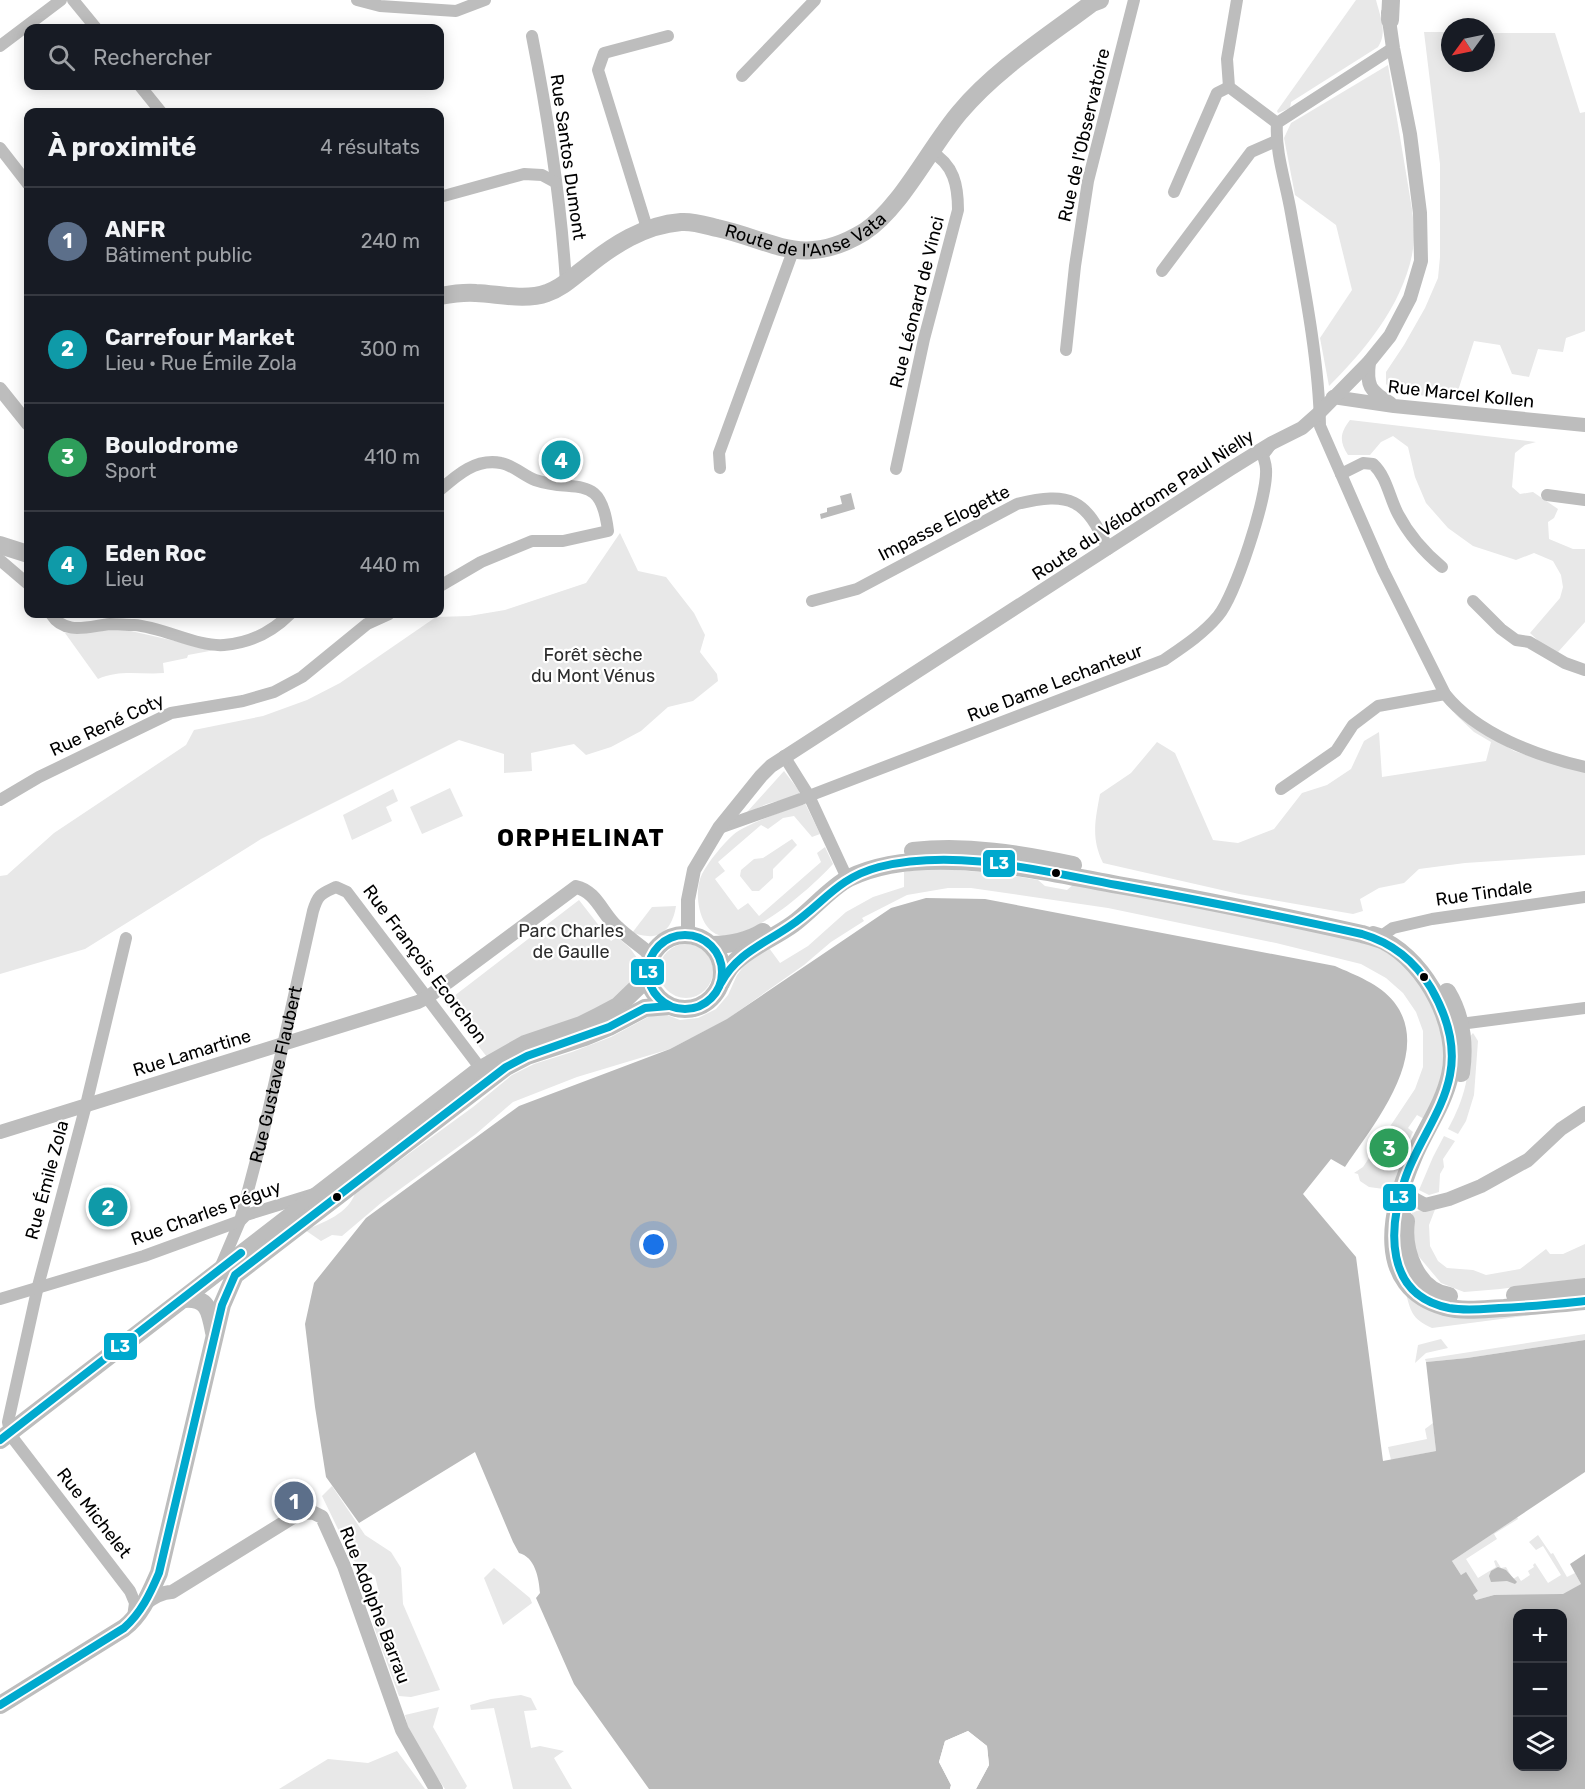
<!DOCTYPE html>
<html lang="fr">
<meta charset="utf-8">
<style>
body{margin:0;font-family:Rubik,sans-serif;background:#20242c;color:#f1f3f6}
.controls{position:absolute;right:18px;bottom:18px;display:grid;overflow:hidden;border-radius:12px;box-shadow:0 3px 15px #0003}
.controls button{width:54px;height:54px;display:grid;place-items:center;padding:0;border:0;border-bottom:2px solid #363941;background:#171b24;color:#f1f3f6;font:30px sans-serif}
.compass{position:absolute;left:1441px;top:18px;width:54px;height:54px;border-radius:50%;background:#171b24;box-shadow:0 3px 15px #0003;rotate:237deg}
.you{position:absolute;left:654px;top:1245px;width:21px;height:21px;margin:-15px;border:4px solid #fff;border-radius:50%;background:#1a73e8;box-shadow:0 0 0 9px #1a73e833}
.badge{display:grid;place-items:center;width:39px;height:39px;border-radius:50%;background:#adaeaf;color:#fff;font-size:20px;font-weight:700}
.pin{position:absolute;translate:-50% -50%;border:3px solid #fff;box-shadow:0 2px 6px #0006}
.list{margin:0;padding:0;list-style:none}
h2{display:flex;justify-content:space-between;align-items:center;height:78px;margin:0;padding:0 24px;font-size:26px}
h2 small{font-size:20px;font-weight:400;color:#9ea1a6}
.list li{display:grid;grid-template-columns:39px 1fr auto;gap:18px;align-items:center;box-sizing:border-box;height:108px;padding:0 24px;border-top:2px solid #363941}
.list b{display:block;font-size:22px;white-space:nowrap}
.list p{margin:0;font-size:20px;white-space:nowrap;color:#9ea1a6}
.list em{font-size:20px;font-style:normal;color:#9ea1a6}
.icon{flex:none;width:33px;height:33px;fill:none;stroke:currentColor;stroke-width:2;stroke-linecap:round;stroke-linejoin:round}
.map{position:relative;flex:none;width:1585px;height:1789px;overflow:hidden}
.search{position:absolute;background:#171b24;box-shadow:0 3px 15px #0003;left:24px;top:24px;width:420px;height:66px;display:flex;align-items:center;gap:15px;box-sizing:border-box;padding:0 21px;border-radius:12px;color:#9ea1a6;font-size:22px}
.panel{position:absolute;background:#171b24;box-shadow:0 3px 15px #0003;left:24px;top:108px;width:420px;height:510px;border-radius:12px}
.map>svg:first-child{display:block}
.green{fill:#e8e8e8}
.water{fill:#bababa;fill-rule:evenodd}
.pier{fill:#fff}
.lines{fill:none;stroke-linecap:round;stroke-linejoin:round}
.minor{stroke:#bdbdbd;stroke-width:12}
.tertiary{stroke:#bdbdbd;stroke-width:14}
.primary{stroke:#bdbdbd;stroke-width:18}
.bus-1-casing{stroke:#fff;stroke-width:12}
.bus-1{stroke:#00a9ce;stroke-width:8}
.bus-dot{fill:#000;stroke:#fff;stroke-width:2}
.labels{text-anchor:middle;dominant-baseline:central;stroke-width:4.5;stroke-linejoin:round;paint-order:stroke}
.street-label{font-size:18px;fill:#000;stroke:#fff}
.park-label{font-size:18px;fill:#2d2d2d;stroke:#fff}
.district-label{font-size:24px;font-weight:bold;letter-spacing:1.5px;fill:#000;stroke:#fff}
.line-badge{stroke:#fff;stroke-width:2}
.badge-label{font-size:16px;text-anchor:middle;font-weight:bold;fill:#fff}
</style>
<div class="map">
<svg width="1585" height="1789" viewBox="0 0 1585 1789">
<rect width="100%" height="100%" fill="#fff"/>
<g class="green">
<path d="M1356 0H1376C1380 16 1388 33 1378 47L1291 102 1290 108 1278 113 1277 111Z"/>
<path d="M1424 32H1450V63H1486V33H1555L1580 113 1585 112V331L1566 338 1563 352 1538 349 1529 377 1512 374 1500 345 1474 341 1455 400 1398 392 1391 389 1386 384V372L1404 345 1425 308 1438 278 1440 257V164Z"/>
<path d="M1388 65 1412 209C1414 225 1415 240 1412 255 1401 307 1365 350 1329 386L1320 338 1352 290 1336 225 1295 195 1284 138 1291 123Z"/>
<path d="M1350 420 1536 442 1525 445 1515 453 1512 487 1520 494 1533 492 1558 509 1554 518 1548 522 1549 539 1573 549H1585V622L1558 652 1545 647 1530 633 1560 598 1563 587 1561 575 1553 561 1534 553 1516 560 1473 546 1448 528 1426 503 1415 477 1408 447 1393 436 1381 442 1370 455H1348C1339 441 1340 433 1350 420Z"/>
<path d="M620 533 638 571 666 577 694 613 705 635 700 652 717 674 718 681 693 701 668 707 641 731 611 747 586 755 574 744 531 753 532 771 504 773V754L459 740 261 839 85 949 0 974V876L7 875 54 833 186 745 194 730 263 716 307 700 340 683 436 617 469 616 505 610 586 583Z"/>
<path d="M122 629 215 650 188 655 187 658 163 663 164 673C141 675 120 669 98 679L65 633Z"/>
<path d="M1454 713 1514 751 1550 763 1585 772V855L1465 863 1419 869 1404 883 1379 888 1360 899 1363 911 1353 914 1239 894 1103 863C1091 838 1095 821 1100 794L1131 773 1157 742 1175 753 1213 840 1238 843 1274 829 1302 793 1327 785 1351 769 1364 741 1379 732 1382 777 1486 761 1491 742 1474 732Z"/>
<path d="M784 771 800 792 797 798C780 800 762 803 749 814L747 812Z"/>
<path d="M450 788 463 816 422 834 410 807Z"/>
<path d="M393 789 398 801 386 807 392 821 352 840 343 815Z"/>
<path d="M805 803 820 834 812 837 794 816 783 818 768 829 761 825 718 862 725 871 715 879 738 910 748 903 759 916 821 862 817 853 825 847 833 864C811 888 761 932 728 936 700 939 692 894 702 874 709 861 722 845 733 835 745 824 788 810 805 803Z"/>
<path d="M792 839 797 845 773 869V878L759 891H752L740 876 741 870 754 859 763 858Z"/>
<path d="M926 868 996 873 1038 880 1045 886 1067 890 1074 884 1292 925 1378 947 1395 958 1416 977 1435 1010 1444 1047 1443 1071 1426 1120 1417 1115 1408 1128 1413 1132 1404 1150 1402 1170 1391 1190 1369 1187 1360 1181 1358 1174 1354 1173 1363 1167 1415 1089 1423 1067V1031L1416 1012 1403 993 1386 978 1361 964 1276 943 1108 908 971 888H948L907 895 862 918 864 921 831 942 804 965 726 1020 670 1049 577 1077 513 1102 476 1134 381 1203 342 1236 332 1235 321 1241 305 1230C323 1223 349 1213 355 1193L473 1107 512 1075 534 1064 572 1052 611 1037 648 1017 662 1013 680 1020 698 1018 716 1009 728 995 737 975 747 962 769 948 780 963 808 946 846 912 873 897 904 887V872Z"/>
<path d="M579 900 611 941 617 937 630 948 642 965 639 976 608 1005 487 1057 445 1003Z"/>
<path d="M676 906C674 919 668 934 653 936 647 937 638 934 632 933L652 907Z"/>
<circle cx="686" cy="971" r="27"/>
<path d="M1473 1033 1478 1041 1474 1095 1466 1121 1458 1134 1448 1129C1465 1098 1471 1073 1468 1039Z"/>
<path d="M1444 1136 1455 1141 1443 1159 1444 1167 1440 1174 1439 1192 1429 1195 1419 1190 1433 1157Z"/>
<path d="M1436 1207 1429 1225 1430 1246 1438 1261 1447 1268 1473 1270 1486 1275 1520 1269 1546 1249 1550 1254H1563L1585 1244V1278L1500 1289 1464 1292 1441 1283 1415 1252 1410 1222 1412 1212Z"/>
<path d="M1405 1290 1436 1311 1585 1308 1432 1328C1411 1318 1411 1312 1405 1290Z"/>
<path d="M1585 1334V1340L1467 1358 1426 1362 1425 1359Z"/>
<path d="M1441 1339 1448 1348 1426 1353 1415 1363 1418 1345Z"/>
<path d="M1433 1423 1436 1451 1391 1460 1388 1447 1427 1439 1425 1429Z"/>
<path d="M332 1486 365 1535 391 1552 401 1568 403 1604 440 1690 411 1697 399 1696 373 1624 379 1593 375 1576 353 1560 322 1496Z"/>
<path d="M1517 1517 1518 1519 1494 1534 1497 1539 1466 1559 1478 1578 1496 1567 1494 1561 1496 1560 1501 1568 1506 1567 1513 1579 1518 1576 1521 1581 1530 1575 1528 1571 1534 1567 1533 1565 1535 1563 1548 1583 1561 1575 1543 1546 1536 1550 1529 1542 1538 1535 1551 1554 1553 1553 1567 1577 1575 1573 1581 1584 1563 1595H1494L1476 1600 1473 1595 1478 1591 1466 1573 1461 1575 1452 1561Z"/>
<path d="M494 1568 530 1598 532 1603 503 1625 484 1578Z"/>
<path d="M521 1695 531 1698 537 1710 524 1711 531 1748 540 1746 564 1751 554 1758 572 1789H513L494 1708 471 1710 470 1705 491 1699Z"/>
<path d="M439 1707 433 1727 467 1786 465 1789H445C430 1766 410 1743 405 1715Z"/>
<path d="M397 1751 425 1789H279L328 1759 368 1763Z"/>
</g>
<g class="water">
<path d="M851 493 855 509 821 519 820 514 827 512V508L842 504 840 496Z"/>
<path d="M926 898 985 899 1335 966C1355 975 1380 984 1394 1002 1434 1053 1373 1125 1345 1167L1331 1159 1303 1194 1356 1257 1383 1461 1436 1451 1426 1362 1467 1358 1585 1340V1472L1452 1561 1461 1575 1466 1572 1478 1591 1473 1595 1476 1600 1494 1595 1563 1594 1581 1584 1570 1564 1585 1554V1789H976L989 1765 987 1746 968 1731 945 1741 939 1762 951 1785 950 1789H649L574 1684 536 1598 540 1593C539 1578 535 1557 519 1553L513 1542 475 1452 359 1523 326 1477 315 1407 305 1324 314 1283 366 1218 519 1106 670 1049 727 1019 891 908ZM1518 1614H1562V1766H1518Z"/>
<path d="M1498 1567 1506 1570 1517 1582 1515 1584 1507 1581 1491 1582 1489 1576 1491 1571Z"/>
</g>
<path class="pier" d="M968 1731 987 1746 989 1765 976 1789H973L974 1784 986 1764 984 1748 967 1735 947 1743 942 1762 953 1784V1789H950L951 1785 939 1762 945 1741Z"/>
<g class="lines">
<g class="minor">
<path d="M73 0 96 28"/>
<path d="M357 0 380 6 456 11 485 0"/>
<path d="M1237 0 1227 59 1229 87 1277 123"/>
<path d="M532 36C548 117 561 200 566 283"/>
<path d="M0 46 61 0"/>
<path d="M1393 48 1277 123C1275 153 1286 183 1291 213 1303 280 1319 359 1320 426L1383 570 1445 694C1477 734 1537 756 1585 767"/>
<path d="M742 76 815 0"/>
<path d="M140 86 161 112"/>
<path d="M0 148 28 184"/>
<path d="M1174 192 1217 93 1229 87"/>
<path d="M440 197 524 174 542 175 555 182"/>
<path d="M647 228 598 70 604 53 668 36"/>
<path d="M1162 271 1251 152 1276 141"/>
<path d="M1066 350 1075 266 1088 181 1134 0"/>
<path d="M720 468 719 453 793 251"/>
<path d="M896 469 924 339 958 210C958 186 954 164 931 152"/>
<path d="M1341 474 1363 463 1373 464C1387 477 1389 497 1398 514 1409 535 1424 552 1442 567"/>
<path d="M440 490C457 475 476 458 501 463 513 465 524 476 535 480 576 494 601 471 608 531L563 541H532L481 562 440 586"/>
<path d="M1547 495 1585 500"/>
<path d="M0 560 28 584"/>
<path d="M812 601 857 589 1017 504C1070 491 1086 499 1108 549"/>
<path d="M1473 601 1501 629 1516 640 1529 642 1565 663 1585 670"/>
<path d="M51 614C65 636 89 626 110 624 118 624 126 625 134 625 163 627 197 647 224 645 250 643 273 631 290 614"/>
<path d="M784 756 809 796 847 878"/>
<path d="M1281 789 1336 751 1353 725 1378 706 1445 694"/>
<path d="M0 800 39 777 171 713 243 701 274 692 302 677 367 624 389 614"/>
<path d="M719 828 801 799 1164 660C1183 647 1203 634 1218 616 1235 596 1268 496 1266 469 1266 464 1264 460 1263 455L1272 443"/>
<path d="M1373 932 1383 935 1393 928 1432 919 1585 897"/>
<path d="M126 938 86 1105 38 1286 8 1422 10 1432 15 1441 130 1591 135 1603 133 1617"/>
<path d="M1460 1024 1585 1008"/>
<path id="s1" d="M220 1268 240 1221 264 1130 313 911C318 894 321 894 336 887L347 892 481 1069"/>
<path d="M0 1299 144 1256 240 1221 246 1215 314 1194"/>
</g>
<g class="tertiary">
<path d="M1369 362C1366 386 1370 391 1390 403"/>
<path d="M0 389 28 424"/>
<path d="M1333 397 1394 406 1585 425"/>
<path d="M688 935V900L694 870 719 828 761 776 771 766 1230 469 1272 443 1302 428 1320 412 1369 362 1390 336 1410 298 1421 261 1420 213 1410 134 1393 48 1388 13"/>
<path d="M0 1132 418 1002 428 997 576 887C596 891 603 915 617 927 627 937 640 945 651 955"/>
<path d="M1401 1192 1425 1205 1449 1199 1481 1186 1528 1160 1561 1129 1585 1113"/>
<path d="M143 1605C152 1598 161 1592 172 1592L298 1514 312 1512 322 1517 344 1566 402 1730 436 1789"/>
</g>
<g class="primary">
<path d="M1390 20 1391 0"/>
<path id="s2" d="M440 296C451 294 464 292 476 293 499 294 525 301 547 293 562 288 573 277 585 268 613 245 644 225 681 222 693 221 705 225 717 228 775 241 803 269 864 232 901 208 930 147 960 112 996 69 1047 37 1092 3L1100 0"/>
<path d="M0 545 28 554"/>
<path d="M913 851C968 845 1019 854 1073 865"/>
<circle cx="685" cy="972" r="37"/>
<path d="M711 945C729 945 747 942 763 932"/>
<path d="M721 983C724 977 728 969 733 964 749 947 774 938 793 924 811 911 831 887 849 878 922 842 1041 871 1118 885 1200 899 1281 916 1362 934 1369 936 1377 938 1384 941 1427 963 1461 1028 1450 1075 1443 1106 1425 1129 1413 1158 1391 1209 1372 1287 1445 1307 1464 1312 1484 1309 1504 1308 1531 1306 1558 1304 1585 1301"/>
<path d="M1447 992C1462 1017 1465 1045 1461 1073"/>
<path d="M1406 1221C1402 1250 1416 1291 1449 1296"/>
<path d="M1515 1295 1585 1287"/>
<path d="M184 1299C208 1297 210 1311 214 1332"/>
<path d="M0 1440 481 1069 525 1044 581 1025 599 1016 618 1006 647 978"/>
<path d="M0 1705 124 1628C142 1614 150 1593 159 1573L222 1305 235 1275 506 1067 527 1056 585 1037 609 1027 645 1008 669 1006"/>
</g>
<g class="bus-1-casing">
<g id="bus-1">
<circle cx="685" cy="972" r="37"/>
<path d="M721 983C736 954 764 944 790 926 823 904 837 878 879 867 957 848 1041 871 1117 885 1199 900 1281 916 1362 934 1393 943 1415 961 1431 988 1446 1014 1456 1045 1450 1075 1443 1112 1417 1143 1405 1179 1388 1228 1384 1295 1449 1308 1466 1311 1483 1309 1499 1308 1528 1307 1556 1304 1585 1301"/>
<path d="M0 1440 241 1253"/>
<path d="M0 1705 124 1628C141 1613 150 1594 159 1573L222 1305 235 1275 506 1067 527 1056 609 1027 645 1008 669 1006"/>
</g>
</g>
<use href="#bus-1" class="bus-1"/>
</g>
<g class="bus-dot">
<circle cx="1056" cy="873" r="5"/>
<circle cx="1424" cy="977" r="5"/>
<circle cx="337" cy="1197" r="5"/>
</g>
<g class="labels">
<g class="street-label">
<text transform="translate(1084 135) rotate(-77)">Rue de l'Observatoire</text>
<text transform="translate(568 157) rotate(82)">Rue Santos Dumont</text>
<text stroke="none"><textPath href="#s2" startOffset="392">Route de l'Anse Vata</textPath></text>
<text transform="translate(917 302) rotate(-76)">Rue Léonard de Vinci</text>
<text transform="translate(1461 394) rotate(6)">Rue Marcel Kollen</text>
<text transform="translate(1143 505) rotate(-33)">Route du Vélodrome Paul Nielly</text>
<text transform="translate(944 523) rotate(-27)">Impasse Elogette</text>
<text transform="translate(1055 683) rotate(-21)">Rue Dame Lechanteur</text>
<text transform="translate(107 725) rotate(-25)">Rue René Coty</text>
<text transform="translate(1484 893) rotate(-8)">Rue Tindale</text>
<text transform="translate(425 964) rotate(53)">Rue François Ecorchon</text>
<text transform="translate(192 1053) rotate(-17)">Rue Lamartine</text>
<text stroke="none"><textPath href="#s1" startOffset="202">Rue Gustave Flaubert</textPath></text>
<text transform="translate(47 1180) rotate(-75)">Rue Émile Zola</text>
<text transform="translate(206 1213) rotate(-20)">Rue Charles Péguy</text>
<text transform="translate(94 1513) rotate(52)">Rue Michelet</text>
<text transform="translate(375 1605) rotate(69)">Rue Adolphe Barrau</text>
</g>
<g class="park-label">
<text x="593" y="655">Forêt sèche<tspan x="593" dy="21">du Mont Vénus</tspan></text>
<text x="571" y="931">Parc Charles<tspan x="571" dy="21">de Gaulle</tspan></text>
</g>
<g class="district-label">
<text x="581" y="838">ORPHELINAT</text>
</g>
</g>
<g class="line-badge">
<rect x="982" y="849" width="34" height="29" rx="6" fill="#00a9ce"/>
<rect x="630" y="958" width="35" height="28" rx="6" fill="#00a9ce"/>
<rect x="1382" y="1183" width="35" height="29" rx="6" fill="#00a9ce"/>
<rect x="103" y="1332" width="35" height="29" rx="6" fill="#00a9ce"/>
</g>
<g class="badge-label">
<text x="999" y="869">L3</text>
<text x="648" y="978">L3</text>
<text x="1399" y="1203">L3</text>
<text x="120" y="1352">L3</text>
</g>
</svg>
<div class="controls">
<button>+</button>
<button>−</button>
<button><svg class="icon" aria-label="layers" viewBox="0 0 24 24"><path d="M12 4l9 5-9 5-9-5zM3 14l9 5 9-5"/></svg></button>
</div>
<svg class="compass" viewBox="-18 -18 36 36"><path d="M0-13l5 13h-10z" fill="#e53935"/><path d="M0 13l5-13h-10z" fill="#9ea1a6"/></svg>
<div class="you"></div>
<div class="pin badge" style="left:294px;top:1501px;background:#5c6f8a">1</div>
<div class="pin badge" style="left:108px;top:1207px;background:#0f9aa8">2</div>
<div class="pin badge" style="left:1389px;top:1148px;background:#2e9e5b">3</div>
<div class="pin badge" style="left:561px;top:460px;background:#0f9aa8">4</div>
<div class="search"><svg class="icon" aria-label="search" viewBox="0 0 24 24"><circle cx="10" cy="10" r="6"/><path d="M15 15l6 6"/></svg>Rechercher</div>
<section class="panel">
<h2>À proximité<small>4 résultats</small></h2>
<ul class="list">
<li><span class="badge" style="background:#5c6f8a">1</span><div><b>ANFR</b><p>Bâtiment public</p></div><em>240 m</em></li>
<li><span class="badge" style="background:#0f9aa8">2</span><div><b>Carrefour Market</b><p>Lieu · Rue Émile Zola</p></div><em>300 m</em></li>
<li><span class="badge" style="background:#2e9e5b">3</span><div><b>Boulodrome</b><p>Sport</p></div><em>410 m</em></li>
<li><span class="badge" style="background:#0f9aa8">4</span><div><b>Eden Roc</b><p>Lieu</p></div><em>440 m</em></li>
</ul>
</section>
</div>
